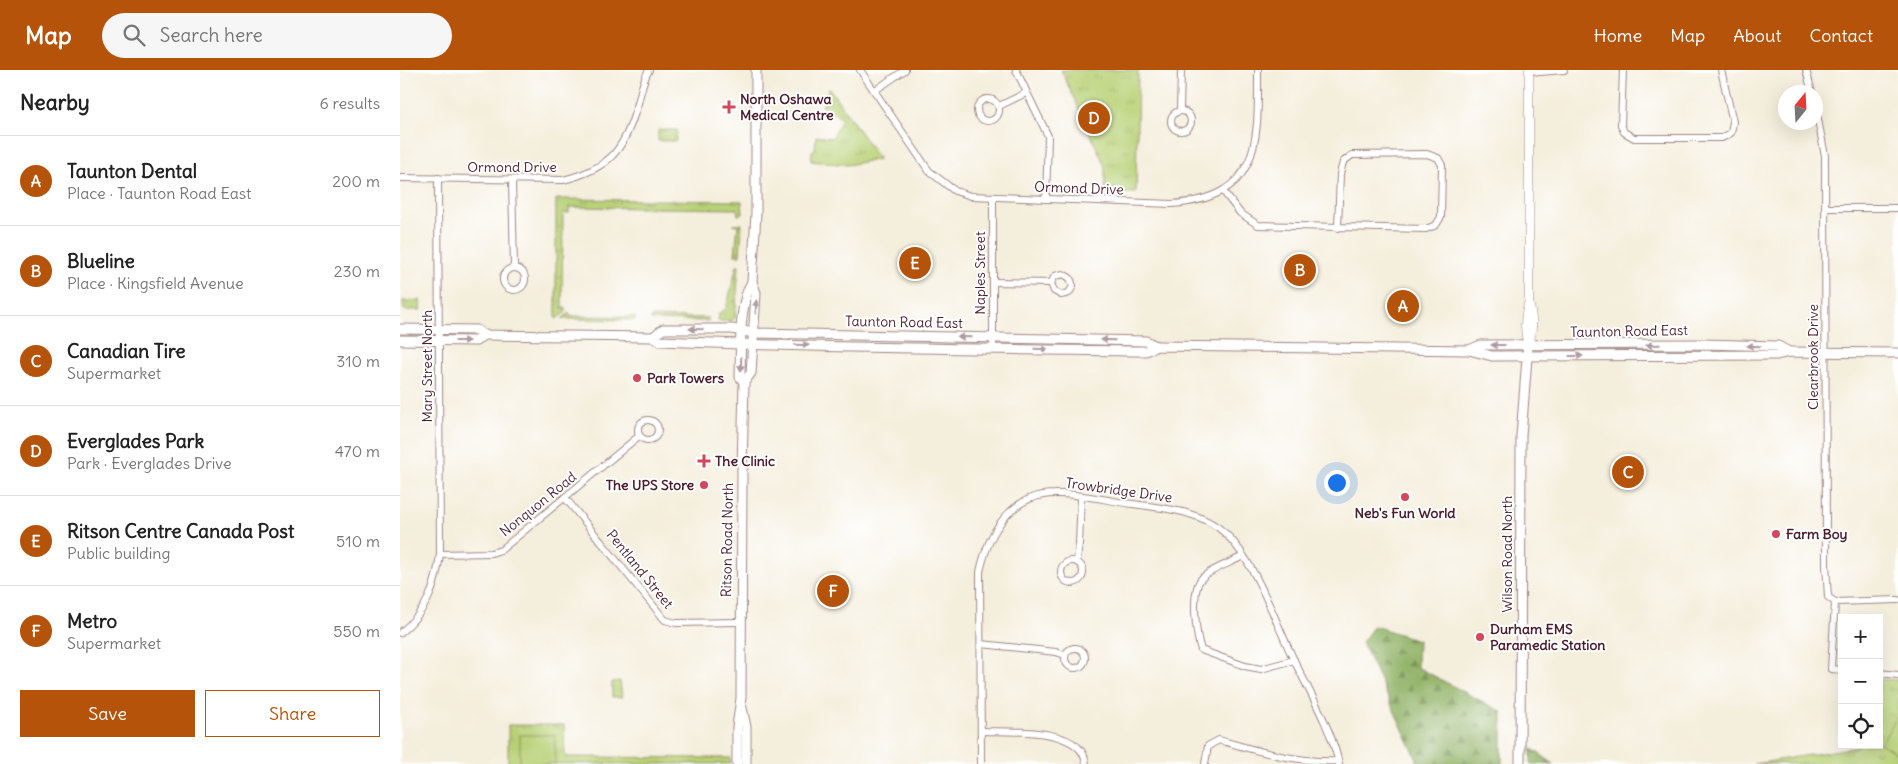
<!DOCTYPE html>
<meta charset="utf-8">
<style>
body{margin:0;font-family:Delius,sans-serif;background:#f6f6f6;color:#222}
.controls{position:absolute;right:15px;bottom:15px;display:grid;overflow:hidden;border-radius:0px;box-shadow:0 5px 20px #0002}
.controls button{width:45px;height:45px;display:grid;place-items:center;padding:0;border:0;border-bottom:1px solid #e0e0e0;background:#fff;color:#222;font:25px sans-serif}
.compass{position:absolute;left:1378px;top:15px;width:45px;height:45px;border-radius:50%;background:#fff;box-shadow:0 5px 20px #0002;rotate:18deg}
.you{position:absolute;left:936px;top:412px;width:18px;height:18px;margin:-12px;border:4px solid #fff;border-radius:50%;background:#1a73e8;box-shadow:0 0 0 8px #1a73e833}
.badge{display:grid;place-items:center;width:32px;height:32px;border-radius:50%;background:#b45309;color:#fff;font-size:16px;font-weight:700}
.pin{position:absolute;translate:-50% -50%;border:2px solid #fff;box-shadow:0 1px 5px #0006}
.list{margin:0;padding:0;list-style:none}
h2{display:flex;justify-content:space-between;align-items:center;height:65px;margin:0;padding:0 20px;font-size:21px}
h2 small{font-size:16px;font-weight:400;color:#767676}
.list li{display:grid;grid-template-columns:32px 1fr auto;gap:15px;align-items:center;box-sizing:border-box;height:90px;padding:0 20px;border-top:1px solid #e0e0e0}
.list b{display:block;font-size:19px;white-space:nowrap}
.list p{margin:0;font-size:16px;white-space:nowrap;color:#767676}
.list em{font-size:16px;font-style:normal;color:#767676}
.actions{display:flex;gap:10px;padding:15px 20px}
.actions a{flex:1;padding:11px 0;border:1px solid #b45309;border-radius:0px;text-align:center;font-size:18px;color:#b45309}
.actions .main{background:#b45309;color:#fff}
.icon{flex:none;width:28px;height:28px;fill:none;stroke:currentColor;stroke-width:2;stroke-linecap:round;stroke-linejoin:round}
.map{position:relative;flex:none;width:1498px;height:694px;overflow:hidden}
header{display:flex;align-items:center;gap:30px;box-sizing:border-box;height:70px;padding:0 25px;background:#b45309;color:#fff}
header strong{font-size:24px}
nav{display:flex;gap:28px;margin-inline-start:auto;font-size:18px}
.search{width:350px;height:45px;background:#f6f6f6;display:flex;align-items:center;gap:12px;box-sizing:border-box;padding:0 18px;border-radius:28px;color:#767676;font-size:19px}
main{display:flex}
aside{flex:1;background:#fff}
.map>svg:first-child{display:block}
.grass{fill:url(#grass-tufts);stroke:#817850}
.forest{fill:url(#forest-firs);stroke:#6e6949}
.pitch{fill:#b8d176;stroke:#817850}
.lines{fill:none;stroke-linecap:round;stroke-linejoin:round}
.minor-casing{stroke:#9f8684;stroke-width:8}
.tertiary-casing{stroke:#9f8684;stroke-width:9}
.secondary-casing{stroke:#9f8684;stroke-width:11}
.minor{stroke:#fff;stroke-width:6}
.tertiary{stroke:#fff;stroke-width:8}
.secondary{stroke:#fff;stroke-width:9}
.oneway{fill:#ae9aa0}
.poi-dot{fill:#d1495b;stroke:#fff;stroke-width:2}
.labels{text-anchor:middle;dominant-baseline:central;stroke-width:4;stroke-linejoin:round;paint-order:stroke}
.poi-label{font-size:14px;font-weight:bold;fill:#4a1f2b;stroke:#fff;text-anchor:start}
.street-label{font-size:14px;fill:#4a1f2b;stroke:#fff}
</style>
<header>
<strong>Map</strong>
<div class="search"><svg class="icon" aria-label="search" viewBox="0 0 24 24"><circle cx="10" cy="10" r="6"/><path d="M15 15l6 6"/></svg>Search here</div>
<nav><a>Home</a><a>Map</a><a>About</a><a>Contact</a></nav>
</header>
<main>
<aside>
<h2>Nearby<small>6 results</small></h2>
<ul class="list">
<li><span class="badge">A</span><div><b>Taunton Dental</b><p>Place · Taunton Road East</p></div><em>200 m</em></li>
<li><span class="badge">B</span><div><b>Blueline</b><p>Place · Kingsfield Avenue</p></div><em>230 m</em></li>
<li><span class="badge">C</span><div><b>Canadian Tire</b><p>Supermarket</p></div><em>310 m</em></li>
<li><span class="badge">D</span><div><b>Everglades Park</b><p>Park · Everglades Drive</p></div><em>470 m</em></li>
<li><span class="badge">E</span><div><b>Ritson Centre Canada Post</b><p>Public building</p></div><em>510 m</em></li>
<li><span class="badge">F</span><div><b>Metro</b><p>Supermarket</p></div><em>550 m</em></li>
</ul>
<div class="actions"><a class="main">Save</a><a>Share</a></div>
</aside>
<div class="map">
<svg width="1498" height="694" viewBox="0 0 1498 694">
<defs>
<pattern id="grass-tufts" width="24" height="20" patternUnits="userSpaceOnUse" patternTransform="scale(1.25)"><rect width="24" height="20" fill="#b8d176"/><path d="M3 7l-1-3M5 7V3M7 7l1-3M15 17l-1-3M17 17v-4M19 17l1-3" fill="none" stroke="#a0b366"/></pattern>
<pattern id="forest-firs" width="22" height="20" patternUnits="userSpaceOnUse" patternTransform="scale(1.25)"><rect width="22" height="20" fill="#92b367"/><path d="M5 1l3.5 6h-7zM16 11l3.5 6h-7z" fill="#799155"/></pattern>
</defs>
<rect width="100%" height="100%" fill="#fff"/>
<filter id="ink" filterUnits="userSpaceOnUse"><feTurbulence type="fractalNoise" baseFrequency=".02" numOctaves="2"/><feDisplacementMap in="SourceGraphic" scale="10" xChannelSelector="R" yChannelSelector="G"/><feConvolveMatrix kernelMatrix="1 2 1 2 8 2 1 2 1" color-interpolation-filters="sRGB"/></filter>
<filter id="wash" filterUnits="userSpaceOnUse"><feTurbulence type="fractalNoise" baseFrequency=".0096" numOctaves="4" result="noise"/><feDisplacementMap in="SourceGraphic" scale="20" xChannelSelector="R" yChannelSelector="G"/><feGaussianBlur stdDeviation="1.12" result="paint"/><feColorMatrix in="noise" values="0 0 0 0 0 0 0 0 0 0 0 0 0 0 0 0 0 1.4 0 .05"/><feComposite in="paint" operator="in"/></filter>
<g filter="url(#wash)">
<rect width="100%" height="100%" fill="#f4eedc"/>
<g class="grass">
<path d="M661 0H738L736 123 705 122V96Z"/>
<path d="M429 18 479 89 447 95 411 91 412 81 415 80 416 66 432 68 442 49 422 36Z"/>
<path d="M258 60H277L276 71H258Z"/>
<path d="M156 129 342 131 343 144 338 145 337 139 169 137V143H163L162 238H166V242L156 249Z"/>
<path d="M333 154H342L340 185H335L338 155Z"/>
<path d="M337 195H339L335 248 332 251H318L319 243 326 239Z"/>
<path d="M20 230 21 240H4L3 231Z"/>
<path d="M169 243V246L235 247V250L162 249Z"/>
<path d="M251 247 308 248V251L251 250Z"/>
<path d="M1479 609 1498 610V694H1355L1457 677 1456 675H1479Z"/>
<path d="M220 611 222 627H212V612Z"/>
<path d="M108 655H164L165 687 331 688 330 694H108Z"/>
</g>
<g class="forest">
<path d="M974 556 1018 570 1017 597 1102 642V694H1019L962 572Z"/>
<path d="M1131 678 1154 694H1131Z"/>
</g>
<g class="pitch">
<path d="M1498 645V684L1481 674Z"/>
<rect x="120" y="665" width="35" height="29"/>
</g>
</g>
<g filter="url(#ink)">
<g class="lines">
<g class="minor-casing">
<g id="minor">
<path d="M460 0 529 101 555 121 571 126 772 134C862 127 858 71 858 0"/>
<path d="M616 0 648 66 646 129"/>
<path d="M1132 0 1140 2 1164 0"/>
<path d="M1223 0 1221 55 1224 62 1234 68H1322L1331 63 1333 52 1321 0"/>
<path d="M1406 0 1412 22"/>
<path d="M474 21 505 0"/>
<circle cx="588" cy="40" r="11"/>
<path d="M599 36 626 23"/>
<path d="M1416 39 1425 86 1426 495 1428 527 1435 532"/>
<path d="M780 40 781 0"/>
<circle cx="781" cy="51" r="10"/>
<path d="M0 108 163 110C212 98 224 79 238 33 241 22 243 9 249 0"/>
<path d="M112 110 114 197"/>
<path d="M823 121 840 143 858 155 1026 159 1036 155 1041 147 1042 95 1038 88 1027 84 952 85 943 92 940 104 938 158"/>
<path d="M1426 138H1498"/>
<circle cx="114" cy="209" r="11"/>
<path d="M593 212 651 213 655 206 663 204 670 208 673 216 669 223 661 225 654 221 651 213"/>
<path d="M593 279V128"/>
<circle cx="248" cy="360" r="10"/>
<path d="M166 429 265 550 276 553 340 552"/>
<path d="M40 484 91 483 101 480 239 366"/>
<path d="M843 486C833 492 809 500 802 508 790 520 796 565 801 580L845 596 861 599 894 590"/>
<path d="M677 490 679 474 681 427"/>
<circle cx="672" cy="502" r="11"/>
<path d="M1435 532 1431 599 1442 600"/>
<path d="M1435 532 1498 530"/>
<path d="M0 563C27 541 36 517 40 484L38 108"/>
<path d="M581 574 656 582 665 585"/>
<circle cx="675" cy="588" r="10"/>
<path d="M1479 603 1498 605"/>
<path d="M581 661C609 662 683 656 686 694"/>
<path d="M581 694 580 502C588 464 610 424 655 424 680 423 708 431 733 434 764 438 802 441 826 464 856 493 875 552 894 590 909 621 932 660 939 694"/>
<path d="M805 694 808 676 819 670C858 681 897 693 938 691"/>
</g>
</g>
<g class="tertiary-casing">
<g id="tertiary">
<path d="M1128 275C1123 260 1125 246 1129 230V0"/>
<path d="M1128 275C1134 261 1133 247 1129 232"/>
</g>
</g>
<g class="secondary-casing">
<g id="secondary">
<path d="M0 259 77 260 83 265 253 267 260 271C422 278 584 279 746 281L757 276 1069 280 1092 286 1377 285 1389 282 1498 283"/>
<path d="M253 267 263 259H332L354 263 746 271 756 276"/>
<path d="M0 270 76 271 83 265"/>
<path d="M1069 280 1081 275 1302 274 1378 276 1389 282"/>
<path d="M344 312 351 303 356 223 352 212 356 143V0"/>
<path d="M342 638 346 657V694"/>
<path d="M337 694V657L341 628 342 401 344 312 340 307C341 280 338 234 352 212"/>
<path d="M1120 694 1121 366 1128 275"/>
</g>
</g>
<use href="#minor" class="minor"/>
<use href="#tertiary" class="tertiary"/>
<use href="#secondary" class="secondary"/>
</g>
<defs><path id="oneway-solid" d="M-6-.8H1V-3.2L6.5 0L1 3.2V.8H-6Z" transform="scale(1.25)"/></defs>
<g class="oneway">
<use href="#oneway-solid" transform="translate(356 237) rotate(-87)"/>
<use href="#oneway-solid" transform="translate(296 259) rotate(-179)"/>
<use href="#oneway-solid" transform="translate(565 267) rotate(-179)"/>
<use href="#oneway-solid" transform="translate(708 270) rotate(-178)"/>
<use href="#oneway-solid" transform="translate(62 271)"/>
<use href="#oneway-solid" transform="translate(402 275) rotate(1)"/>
<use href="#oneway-solid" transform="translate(1098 275) rotate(180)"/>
<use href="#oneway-solid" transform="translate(1253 275) rotate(178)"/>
<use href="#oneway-solid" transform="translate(1354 276) rotate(-178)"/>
<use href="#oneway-solid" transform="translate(641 279) rotate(1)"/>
<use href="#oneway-solid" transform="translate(1176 286)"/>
<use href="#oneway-solid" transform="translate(341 294) rotate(92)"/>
</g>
</g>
<g class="poi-dot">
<path d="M326.5 29.5h5v5h5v5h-5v5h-5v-5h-5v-5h5z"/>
<circle cx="237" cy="308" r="5"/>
<path d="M301.5 383.5h5v5h5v5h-5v5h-5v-5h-5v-5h5z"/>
<circle cx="304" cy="415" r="5"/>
<circle cx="1005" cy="427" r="5"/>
<circle cx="1376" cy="464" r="5"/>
<circle cx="1080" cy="567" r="5"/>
</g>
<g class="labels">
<g class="poi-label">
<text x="340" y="29">North Oshawa<tspan x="340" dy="16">Medical Centre</tspan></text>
<text x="247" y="308">Park Towers</text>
<text x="315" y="391">The Clinic</text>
<text x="294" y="415" text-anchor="end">The UPS Store</text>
<text x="1005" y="443" text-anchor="middle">Neb's Fun World</text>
<text x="1386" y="464">Farm Boy</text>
<text x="1090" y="559">Durham EMS<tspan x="1090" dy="16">Paramedic Station</tspan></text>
</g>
<g class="street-label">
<text x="112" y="97">Ormond Drive</text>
<text transform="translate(679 118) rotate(2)">Ormond Drive</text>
<text transform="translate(580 203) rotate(-90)">Naples Street</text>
<text transform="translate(504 252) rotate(1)">Taunton Road East</text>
<text transform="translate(1229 261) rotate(-1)">Taunton Road East</text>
<text transform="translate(1413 287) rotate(-90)">Clearbrook Drive</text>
<text transform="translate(27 296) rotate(-90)">Mary Street North</text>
<text transform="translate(719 420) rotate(8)">Trowbridge Drive</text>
<text transform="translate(138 434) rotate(-39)">Nonquon Road</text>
<text transform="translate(327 470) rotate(-89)">Ritson Road North</text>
<text transform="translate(1107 484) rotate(-90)">Wilson Road North</text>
<text transform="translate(240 499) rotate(51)">Pentland Street</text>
</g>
</g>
</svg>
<div class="controls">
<button>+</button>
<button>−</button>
<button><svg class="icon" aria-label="locate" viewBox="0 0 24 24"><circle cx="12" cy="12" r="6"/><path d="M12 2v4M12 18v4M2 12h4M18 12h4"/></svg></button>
</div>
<svg class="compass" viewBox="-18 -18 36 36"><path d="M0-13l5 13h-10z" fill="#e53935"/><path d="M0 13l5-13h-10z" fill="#767676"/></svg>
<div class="you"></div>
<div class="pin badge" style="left:1003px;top:236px">A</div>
<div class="pin badge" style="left:900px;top:200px">B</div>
<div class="pin badge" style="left:1228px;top:402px">C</div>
<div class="pin badge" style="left:694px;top:48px">D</div>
<div class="pin badge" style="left:515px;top:193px">E</div>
<div class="pin badge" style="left:433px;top:521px">F</div>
</div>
</main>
